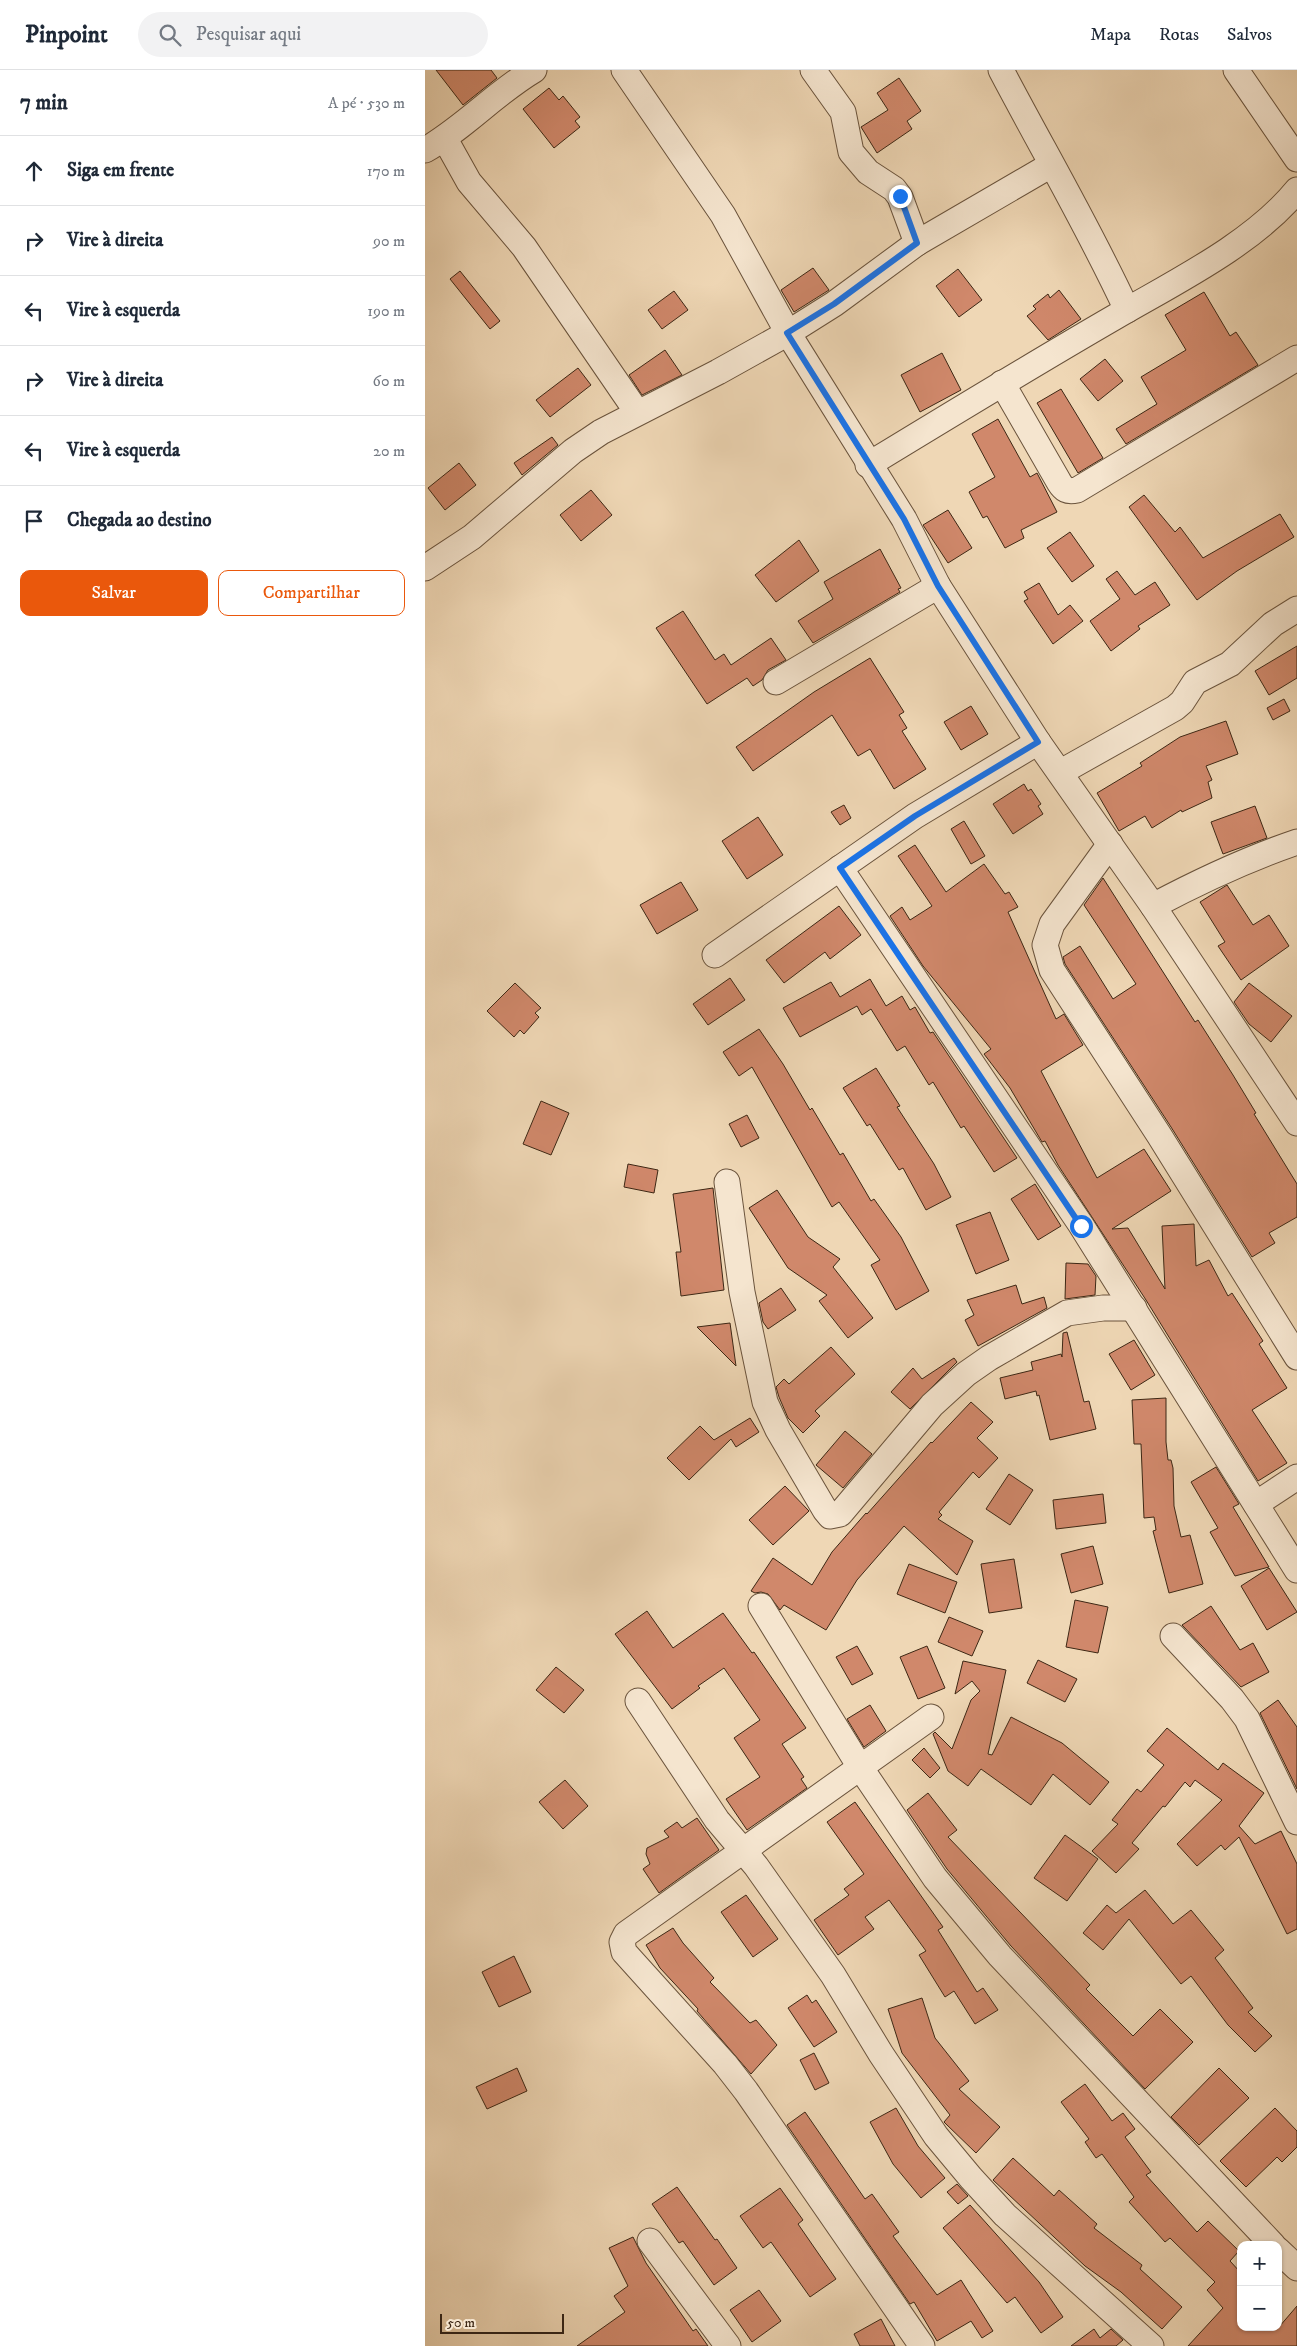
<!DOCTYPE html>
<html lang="pt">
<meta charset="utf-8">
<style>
body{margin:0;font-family:"IM FELL DW Pica",serif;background:#f2f2f3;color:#1f2937}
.controls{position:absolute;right:15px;bottom:15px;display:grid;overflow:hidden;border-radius:10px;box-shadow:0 1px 4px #0004}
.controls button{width:45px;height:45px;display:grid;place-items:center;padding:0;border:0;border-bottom:1px solid #e0e1e3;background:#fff;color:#1f2937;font:25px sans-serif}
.scale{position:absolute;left:15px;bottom:12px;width:124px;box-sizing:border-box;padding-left:5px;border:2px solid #3d2714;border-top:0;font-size:14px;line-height:18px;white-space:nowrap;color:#3d2714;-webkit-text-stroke:4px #f5e5cf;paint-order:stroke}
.stop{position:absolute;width:15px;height:15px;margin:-11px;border:4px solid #1a73e8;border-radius:50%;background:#fff}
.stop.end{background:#1a73e8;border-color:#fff;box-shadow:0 1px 5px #0008}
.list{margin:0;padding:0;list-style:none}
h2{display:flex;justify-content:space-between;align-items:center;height:65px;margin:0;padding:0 20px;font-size:21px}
h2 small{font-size:16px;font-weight:400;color:#747a83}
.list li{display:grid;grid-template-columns:32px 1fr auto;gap:15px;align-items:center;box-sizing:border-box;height:70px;padding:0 20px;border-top:1px solid #e0e1e3}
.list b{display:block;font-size:19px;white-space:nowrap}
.list em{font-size:16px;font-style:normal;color:#747a83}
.actions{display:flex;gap:10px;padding:15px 20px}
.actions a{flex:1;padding:11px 0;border:1px solid #ea580c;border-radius:10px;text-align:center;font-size:18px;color:#ea580c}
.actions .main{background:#ea580c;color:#fff}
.icon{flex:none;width:28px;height:28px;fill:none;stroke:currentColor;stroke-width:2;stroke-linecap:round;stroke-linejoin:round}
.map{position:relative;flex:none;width:872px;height:2276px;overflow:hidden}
header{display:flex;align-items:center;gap:30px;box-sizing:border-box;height:70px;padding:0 25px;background:#fff;border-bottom:1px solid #e0e1e3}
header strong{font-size:24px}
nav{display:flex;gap:28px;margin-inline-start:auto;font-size:18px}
.search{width:350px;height:45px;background:#f2f2f3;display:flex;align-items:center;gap:12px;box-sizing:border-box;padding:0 18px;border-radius:28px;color:#747a83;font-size:19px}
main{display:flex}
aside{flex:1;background:#fff}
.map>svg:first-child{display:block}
.building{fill:#d0886b;stroke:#3d2714}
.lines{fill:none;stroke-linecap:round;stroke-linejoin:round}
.minor-casing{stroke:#6a533c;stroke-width:27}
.minor{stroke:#f5e5cf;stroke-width:25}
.route{stroke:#1a73e8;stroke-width:6}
</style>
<header>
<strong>Pinpoint</strong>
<div class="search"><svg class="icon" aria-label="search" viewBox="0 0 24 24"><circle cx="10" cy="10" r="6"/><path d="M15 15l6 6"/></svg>Pesquisar aqui</div>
<nav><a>Mapa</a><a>Rotas</a><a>Salvos</a></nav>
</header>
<main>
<aside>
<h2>7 min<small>A pé · 530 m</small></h2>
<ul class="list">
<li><svg class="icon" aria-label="ahead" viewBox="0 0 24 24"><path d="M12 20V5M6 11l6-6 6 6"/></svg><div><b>Siga em frente</b></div><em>170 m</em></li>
<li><svg class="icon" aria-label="right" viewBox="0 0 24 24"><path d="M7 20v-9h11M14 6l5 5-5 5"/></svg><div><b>Vire à direita</b></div><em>90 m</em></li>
<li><svg class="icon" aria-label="left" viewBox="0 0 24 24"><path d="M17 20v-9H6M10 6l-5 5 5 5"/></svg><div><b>Vire à esquerda</b></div><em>190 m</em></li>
<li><svg class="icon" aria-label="right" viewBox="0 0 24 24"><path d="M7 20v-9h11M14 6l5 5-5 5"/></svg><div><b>Vire à direita</b></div><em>60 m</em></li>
<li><svg class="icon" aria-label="left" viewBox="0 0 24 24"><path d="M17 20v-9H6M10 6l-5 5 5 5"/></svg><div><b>Vire à esquerda</b></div><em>20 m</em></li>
<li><svg class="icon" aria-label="arrive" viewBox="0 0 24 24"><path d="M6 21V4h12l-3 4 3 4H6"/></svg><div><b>Chegada ao destino</b></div></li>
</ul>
<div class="actions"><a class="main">Salvar</a><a>Compartilhar</a></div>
</aside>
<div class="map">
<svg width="872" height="2276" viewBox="0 0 872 2276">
<rect width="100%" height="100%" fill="#efd7b5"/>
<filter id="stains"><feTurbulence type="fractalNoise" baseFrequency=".004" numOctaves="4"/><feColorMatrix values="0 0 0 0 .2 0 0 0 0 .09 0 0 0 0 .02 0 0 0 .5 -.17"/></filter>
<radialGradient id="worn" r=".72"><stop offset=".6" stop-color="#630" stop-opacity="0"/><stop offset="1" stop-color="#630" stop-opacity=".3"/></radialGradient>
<g class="building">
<path d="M11 0H66L72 8 38 35Z"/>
<path d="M474 8 496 41 482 51 487 59 452 83 436 57 463 40 452 23Z"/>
<path d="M124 18 134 30 138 26 155 47 150 51 155 57 129 78 98 39Z"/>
<path d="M388 198 404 220 369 242 356 220Z"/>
<path d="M533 199 557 230 534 247 511 216Z"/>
<path d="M35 201 75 251 65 259 25 209Z"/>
<path d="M634 220 656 249 623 270 602 246 611 239 608 236 623 224 625 228Z"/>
<path d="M249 221 263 240 237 259 223 240Z"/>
<path d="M779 222 805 266 811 262 833 295 701 374 691 359 732 334 716 307 761 280 740 245Z"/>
<path d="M240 280 257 305 217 325 204 305Z"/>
<path d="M517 283 536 320 495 342 476 305Z"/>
<path d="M680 289 698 311 673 331 655 309Z"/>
<path d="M153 298 166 315 125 347 111 330Z"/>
<path d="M636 319 678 388 653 403 612 333Z"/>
<path d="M573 349 605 407 612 403 632 442 596 460 599 468 580 478 562 446 558 448 544 422 570 407 547 364Z"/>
<path d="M127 367 133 375 97 405 89 393Z"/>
<path d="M34 393 51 415 20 440 3 418Z"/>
<path d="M166 420 187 445 156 471 135 445Z"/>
<path d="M719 425 750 462 755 457 778 488 855 444 869 467 812 501 772 530 704 437Z"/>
<path d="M523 440 547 478 523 493 498 455Z"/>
<path d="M645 462 669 496 647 512 622 478Z"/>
<path d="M374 470 394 501 351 532 330 505Z"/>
<path d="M455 479 476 518 473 519 475 522 388 573 373 551 408 529 399 512Z"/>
<path d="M692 501 710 525 730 512 745 535 713 556 715 559 686 581 665 551 695 529 681 509Z"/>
<path d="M614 513 633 545 645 535 658 551 628 574 599 531 603 529 599 522Z"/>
<path d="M258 541 290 590 299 584 306 595 346 568 361 590 343 600 337 610 328 616 322 608 282 634 231 558Z"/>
<path d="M872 576V608L844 625 830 601Z"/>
<path d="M445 588 479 642 474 645 482 658 477 661 501 699 469 719 445 679 433 686 407 645 328 701 311 677 389 622Z"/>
<path d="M859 629 865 641 848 650 842 638Z"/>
<path d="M546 636 563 664 536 680 519 652Z"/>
<path d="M801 651 813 684 781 696 787 710 783 712 787 728 757 742 756 740 727 758 720 746 694 761 672 723 717 696 715 693 755 667Z"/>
<path d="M599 714 603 721 606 719 616 734 613 736 618 744 588 764 568 734Z"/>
<path d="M419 735 426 748 415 755 406 742Z"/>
<path d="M830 736 842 768 798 784 786 752Z"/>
<path d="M333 747 358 785 322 809 297 771Z"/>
<path d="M539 751 560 786 546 794 526 759Z"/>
<path d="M490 775 521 822 559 794 580 824 584 822 593 837 583 842 631 949 639 944 658 975 616 1001 672 1108 719 1079 746 1121 687 1159 703 1158 740 1219 737 1156 769 1154 771 1196 784 1190 803 1226 807 1223 838 1271 834 1274 862 1318 827 1340 862 1393 833 1411 721 1230 633 1095 620 1071 617 1072 585 1018 559 984 566 979 498 896 465 846 477 837 485 850 507 836 473 786Z"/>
<path d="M678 808 770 952 773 950 808 1005 831 1043 829 1044 872 1114V1147L844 1163 850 1173 827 1187 746 1057 640 894 638 887 655 876 688 929 711 914 659 835Z"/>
<path d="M256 812 273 840 232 864 215 835Z"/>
<path d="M802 815 828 855 844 845 864 876 816 910 793 876 800 872 775 832Z"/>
<path d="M414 836 436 865 405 889 400 882 359 913 341 890Z"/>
<path d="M305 908 320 930 283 955 268 934Z"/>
<path d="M445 909 461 936 477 926 485 940 490 937 505 963 508 962 592 1088 569 1102 539 1056 536 1058 508 1012 504 1015 480 976 472 981 446 939 437 945 432 936 375 967 358 938 406 912 415 927Z"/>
<path d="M90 913 116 938 110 943 114 947 99 964 95 960 89 967 62 941Z"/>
<path d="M824 913 867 946 846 972 824 954 809 932Z"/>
<path d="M334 959 358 994 385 1040 387 1038 415 1085 418 1083 446 1131 449 1129 476 1167 504 1221 471 1240 446 1195 455 1190 414 1132 407 1137 327 997 314 1006 298 982Z"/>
<path d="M451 998 475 1036 472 1037 509 1094 526 1127 501 1140 478 1098 474 1100 445 1054 442 1056 418 1018Z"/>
<path d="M116 1031 144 1043 126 1085 98 1074Z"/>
<path d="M322 1045 334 1068 316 1077 304 1054Z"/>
<path d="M203 1094 233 1100 229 1123 199 1117Z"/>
<path d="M610 1114 636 1156 613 1170 586 1129Z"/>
<path d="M288 1118 299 1220 256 1226 251 1182H256L248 1124Z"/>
<path d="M352 1120 383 1167 415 1189 408 1197 448 1248 423 1268 394 1231 402 1225 363 1198 324 1138Z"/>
<path d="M565 1142 584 1190 551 1204 531 1155Z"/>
<path d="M641 1193 663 1194 671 1206 670 1225 640 1229Z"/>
<path d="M591 1215 597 1234 619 1227 622 1238 553 1276 540 1250 549 1245 542 1230Z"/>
<path d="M356 1218 371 1240 343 1259 338 1252 334 1233Z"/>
<path d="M305 1253 311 1296 272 1257Z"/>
<path d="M642 1262 659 1332 664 1331 671 1359 625 1370 614 1325 612 1326 611 1321 580 1329 575 1308 608 1300 606 1292 636 1284 637 1287 638 1263Z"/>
<path d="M709 1270 730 1305 706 1320 684 1284Z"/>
<path d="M406 1277 430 1304 390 1341 395 1346 378 1363 363 1348 354 1327 351 1317 359 1309 364 1314Z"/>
<path d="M529 1288 532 1292 485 1339 466 1322 488 1298 497 1309Z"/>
<path d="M741 1328V1372L743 1390H746L748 1398 749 1436 756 1467 765 1465 778 1514 744 1523 728 1461 731 1460 729 1447 719 1448 716 1374H709L707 1330Z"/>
<path d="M546 1332 568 1352 552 1368 573 1388 554 1408 548 1402 514 1442 517 1445 513 1449 548 1471 532 1505 479 1456 432 1510 401 1560 359 1535 355 1540 343 1524 336 1522 330 1523 326 1521 348 1488 387 1515 407 1482 441 1443 442 1444 506 1372 507 1373Z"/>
<path d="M325 1348 334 1362 311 1377 306 1369 264 1410 242 1388 275 1356 289 1370Z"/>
<path d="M420 1361 447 1384 418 1418 391 1395Z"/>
<path d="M791 1397 814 1434 808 1437 844 1497 810 1506 785 1462 793 1458 766 1412Z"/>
<path d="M584 1404 608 1420 585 1455 561 1439Z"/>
<path d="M360 1416 384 1441 348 1475 324 1450Z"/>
<path d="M678 1424 681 1453 631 1459 628 1430Z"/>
<path d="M668 1476 678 1514 646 1523 636 1484Z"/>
<path d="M589 1489 597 1538 564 1543 556 1494Z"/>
<path d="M484 1494 532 1512 520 1543 472 1524Z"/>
<path d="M844 1498 872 1542 842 1560 816 1516Z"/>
<path d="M650 1530 683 1537 673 1583 641 1577Z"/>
<path d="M786 1536 815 1580 828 1573 844 1602 816 1617 757 1555Z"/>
<path d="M222 1541 248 1578 298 1543 327 1583 329 1582 381 1658 357 1674 379 1707 376 1709 382 1718 322 1760 301 1729 335 1707 309 1668 335 1650 299 1598 273 1616 275 1618 247 1639 190 1564Z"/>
<path d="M524 1547 558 1561 547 1586 513 1572Z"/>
<path d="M432 1576 448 1604 427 1615 411 1587Z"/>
<path d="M502 1576 520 1618 493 1629 475 1587Z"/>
<path d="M613 1590 652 1609 640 1632 602 1613Z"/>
<path d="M538 1591 581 1600 563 1684 567 1685 586 1647 637 1673 684 1712 665 1735 628 1704 606 1735 556 1699 543 1716 523 1701 508 1664 510 1662 527 1679 546 1630 555 1621 547 1611 530 1624Z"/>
<path d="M131 1597 159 1620 139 1643 111 1620Z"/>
<path d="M853 1630 872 1657V1719L835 1643Z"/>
<path d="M445 1635 461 1661 439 1677 422 1649Z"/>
<path d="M742 1658 793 1700 798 1693 839 1723 814 1756 830 1774 856 1761 872 1794V1859L862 1864 814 1767 800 1780 796 1775 772 1796 752 1774 797 1730 770 1710 765 1717 760 1712 740 1737 738 1736 707 1773 714 1779 691 1803 667 1781 693 1754 687 1750 712 1719 716 1722 739 1695 722 1681Z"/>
<path d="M499 1678 515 1698 505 1708 487 1690Z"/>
<path d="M140 1710 163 1736 138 1759 114 1732Z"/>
<path d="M503 1723 532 1760 523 1767 665 1915 661 1919 708 1966 735 1939 768 1972 720 2019 586 1876 522 1799 482 1740Z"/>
<path d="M430 1732 518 1857 513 1860 552 1922 558 1918 573 1940 550 1954 529 1921 520 1927 494 1885 501 1881 464 1830 440 1847 449 1859 413 1885 389 1850 424 1825 419 1819 439 1804 402 1752Z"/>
<path d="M272 1748 294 1780 234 1823 218 1799 225 1794 221 1784 222 1778 244 1767 239 1761 252 1752 257 1758Z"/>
<path d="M640 1765 673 1789 642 1831 609 1808Z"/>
<path d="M720 1820 748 1854 766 1840 799 1880 790 1888 828 1938 823 1942 847 1966 830 1982 803 1955 766 1906 756 1914 704 1849 678 1880 658 1863 682 1835 691 1843Z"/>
<path d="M321 1825 353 1869 328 1887 296 1842Z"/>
<path d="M248 1858 258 1873 289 1908 285 1912 325 1953 331 1950 352 1975 326 2004 272 1941 273 1939 235 1898 221 1875Z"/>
<path d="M89 1886 106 1922 74 1937 57 1902Z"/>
<path d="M382 1925 387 1933 391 1930 412 1962 389 1977 363 1938Z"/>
<path d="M497 1928 510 1968 544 2011 534 2019 575 2057 551 2083 521 2054 519 2052 525 2045 477 1983 463 1939Z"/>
<path d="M389 1983 404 2013 390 2020 375 1990Z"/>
<path d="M92 1998 102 2021 62 2039 51 2017Z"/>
<path d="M794 1998 824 2028 774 2075 746 2047Z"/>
<path d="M660 2014 687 2051 698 2043 710 2059 700 2067 726 2102 721 2105 772 2162 783 2151 814 2181 805 2191 816 2203V2257H854L872 2236V2276H763L798 2238 782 2220 790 2212 745 2168 740 2172 704 2132 709 2127 677 2084 671 2088 660 2072 664 2069 636 2032Z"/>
<path d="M471 2038 493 2076 520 2108 496 2128 468 2094 445 2052Z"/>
<path d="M850 2038 872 2061V2077L857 2092 852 2087 821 2117 795 2091Z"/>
<path d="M380 2042 440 2129 447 2124 474 2162 468 2166 512 2225 536 2210 568 2261 557 2268 546 2251 512 2271 489 2232 485 2234 362 2055Z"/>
<path d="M588 2088 629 2126 634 2120 672 2154 669 2158 717 2195 715 2199 757 2237 737 2259 696 2222 660 2196 568 2110Z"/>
<path d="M532 2114 543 2126 533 2134 522 2122Z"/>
<path d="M252 2117 290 2170 292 2169 312 2198 289 2215 258 2171 254 2173 227 2134Z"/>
<path d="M355 2118 378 2150 373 2154 411 2209 385 2227 346 2172 338 2178 315 2146Z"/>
<path d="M545 2135 614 2212 638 2247 616 2263 590 2227 582 2233 518 2158Z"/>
<path d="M208 2167 221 2193 268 2261 271 2259 283 2276H152L200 2242 189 2226 203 2216 184 2178Z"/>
<path d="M334 2220 356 2251 327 2272 305 2240Z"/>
<path d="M456 2249 470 2276H435L429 2264Z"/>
<path d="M669 2259 675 2268 686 2259 698 2270 691 2276H646Z"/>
</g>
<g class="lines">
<g class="minor-casing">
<g id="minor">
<path d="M199 0 298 145 363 263 479 449 513 516 613 672 728 836 872 1053"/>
<path d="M388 0 418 42 426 82 443 102 469 119 475 127 492 173"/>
<path d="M576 0C618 80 664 158 702 240"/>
<path d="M811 0 872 89"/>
<path d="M20 69 44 112 99 177 212 342"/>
<path d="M0 80C39 58 70 23 109 0"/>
<path d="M577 313 634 412C639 420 642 422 652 420L872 288"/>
<path d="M443 395C525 345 607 295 690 247 750 212 828 174 872 120"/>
<path d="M0 498 47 467 148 381 176 362 293 302 363 263 409 234 492 173 626 95"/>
<path d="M351 612 513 516"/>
<path d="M636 702 750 638 757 632 770 612 805 594 848 554 872 539"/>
<path d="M685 774 627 854 620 875 627 900 734 1065 872 1287"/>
<path d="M415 798 656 1155 872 1500"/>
<path d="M728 836C775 811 822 789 872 772"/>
<path d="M290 885 490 746 613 672"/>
<path d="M302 1112 317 1222 340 1332 353 1360 400 1440 405 1446 415 1444 507 1335 541 1304 564 1288 642 1243 678 1238H709"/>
<path d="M831 1434 872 1407"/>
<path d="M336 1536 435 1697 510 1808 575 1886 848 2175"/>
<path d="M748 1566 807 1629 822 1649 872 1752"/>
<path d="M213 1631 292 1750 331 1796 408 1905 456 1984 511 2066 546 2108 580 2145 726 2276"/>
<path d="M225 2171 303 2276"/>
<path d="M853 2180 872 2198"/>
<path d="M497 2276 321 2021 300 1994 199 1882 197 1872 201 1864 506 1647"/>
</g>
</g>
<use href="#minor" class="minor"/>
</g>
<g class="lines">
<path class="route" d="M475 126 492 173 409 234 362 263 479 449 513 516 613 672 490 746 415 798 656 1156"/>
</g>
<rect width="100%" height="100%" filter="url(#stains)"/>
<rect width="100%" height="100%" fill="url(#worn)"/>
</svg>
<div class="controls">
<button>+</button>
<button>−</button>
</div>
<div class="scale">50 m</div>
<div class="stop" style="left:656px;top:1156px"></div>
<div class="stop end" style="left:475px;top:126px"></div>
</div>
</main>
